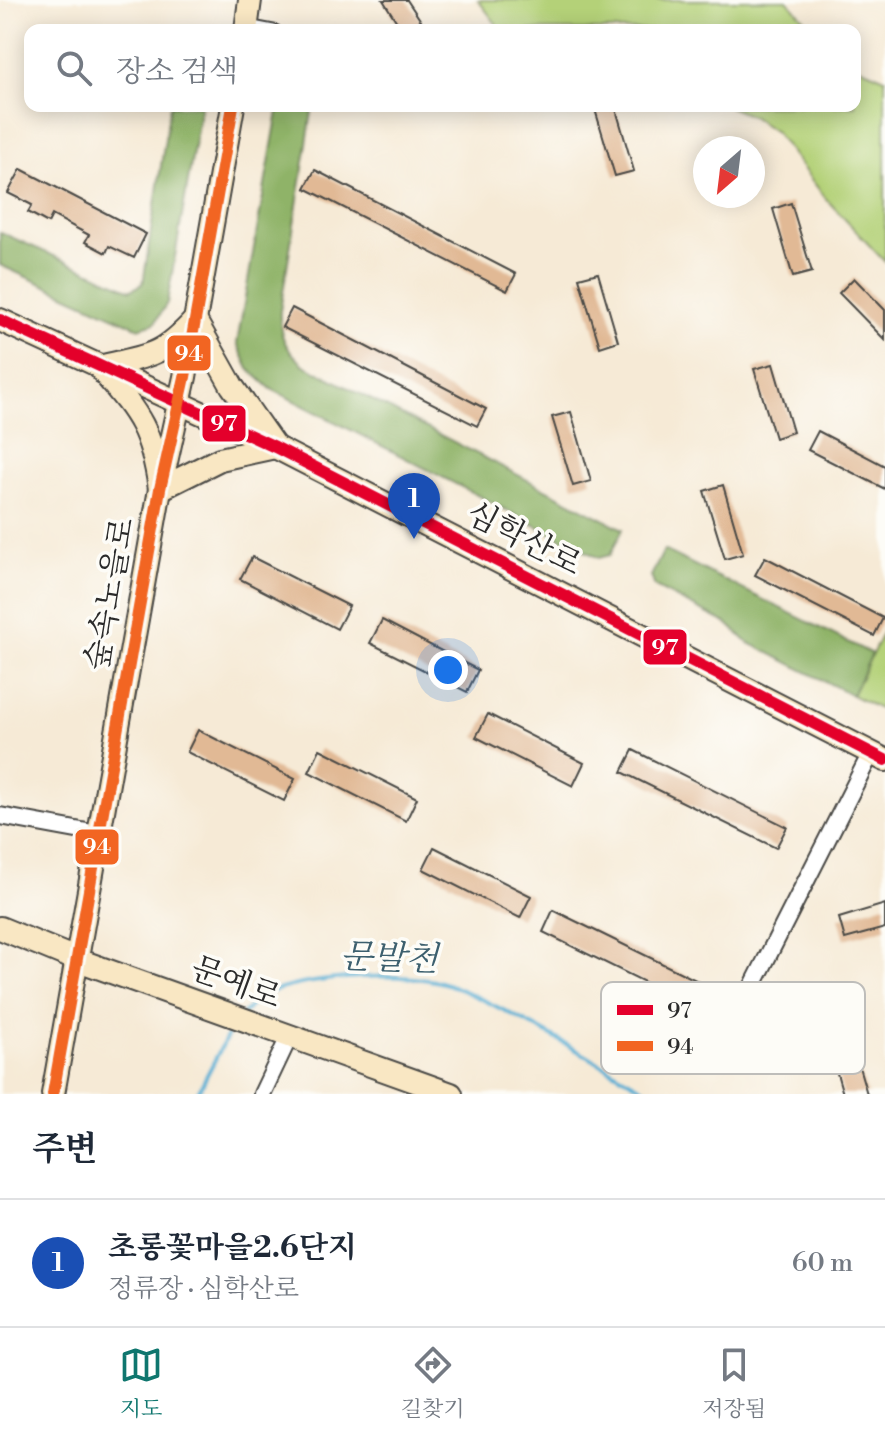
<!DOCTYPE html>
<html lang="ko">
<meta charset="utf-8">
<style>
body{margin:0;font-family:"Libre Bodoni","Noto Serif KR",serif;background:#f6f6f7;color:#1f2937}
.compass{position:absolute;left:693px;top:136px;width:72px;height:72px;border-radius:50%;background:#fff;box-shadow:0 4px 20px #0003;rotate:208deg}
.you{position:absolute;left:448px;top:670px;width:28px;height:28px;margin:-20px;border:6px solid #fff;border-radius:50%;background:#1a73e8;box-shadow:0 0 0 12px #1a73e833}
.badge{display:grid;place-items:center;width:52px;height:52px;border-radius:50%;background:#0f766e;color:#fff;font-size:26px;font-weight:700}
.pin{position:absolute;translate:-50% -66px;filter:drop-shadow(0 2px 4px #0008)}
.pin::after{content:'';position:absolute;top:42px;width:28px;height:24px;background:inherit;clip-path:polygon(0 0,100% 0,50% 100%)}
.list{margin:0;padding:0;list-style:none}
h2{display:flex;justify-content:space-between;align-items:center;height:104px;margin:0;padding:0 32px;font-size:34px}
h2 small{font-size:26px;font-weight:400;color:#747a83}
.list li{display:grid;grid-template-columns:52px 1fr auto;gap:24px;align-items:center;box-sizing:border-box;height:128px;padding:0 32px;border-top:2px solid #e0e1e3}
.list b{display:block;font-size:30px;white-space:nowrap}
.list p{margin:0;font-size:26px;white-space:nowrap;color:#747a83}
.list em{font-size:26px;font-style:normal;color:#747a83}
.icon{flex:none;width:44px;height:44px;fill:none;stroke:currentColor;stroke-width:2;stroke-linecap:round;stroke-linejoin:round}
.map{position:relative;flex:none;width:885px;height:1094px;overflow:hidden}
.search{position:absolute;background:#fff;box-shadow:0 4px 20px #0003;left:24px;right:24px;top:24px;height:88px;display:flex;align-items:center;gap:20px;box-sizing:border-box;padding:0 28px;border-radius:16px;color:#747a83;font-size:30px}
.sheet{height:232px;background:#fff}
nav{display:flex;justify-content:space-around;align-items:center;box-sizing:border-box;height:112px;border-top:2px solid #e0e1e3;background:#fff;font-size:22px;color:#747a83}
nav a{display:grid;justify-items:center;gap:4px}
nav .on{color:#0f766e}
.map>svg:first-child{display:block}
.green{fill:#b4d178;stroke:#707e52;stroke-width:2}
.forest{fill:#8fb368;stroke:#5d6f4a;stroke-width:2}
.lines{fill:none;stroke-linecap:round;stroke-linejoin:round}
.stream{stroke:#56aed3;stroke-width:4}
.building{fill:#e1b995}
.lane-casing{stroke:#494845;stroke-width:12}
.street-casing{stroke:#494845;stroke-width:20}
.secondary-casing{stroke:#494845;stroke-width:26}
.lane{stroke:#fff;stroke-width:8}
.street{stroke:#fff;stroke-width:16}
.secondary{stroke:#f9e7c3;stroke-width:22}
.bus-1-casing{stroke:#fdfcf7;stroke-width:18}
.bus-2-casing{stroke:#fdfcf7;stroke-width:18}
.bus-1{stroke:#e4002b;stroke-width:12}
.bus-2{stroke:#f26522;stroke-width:12}
.labels{text-anchor:middle;dominant-baseline:central;stroke-width:7;stroke-linejoin:round;paint-order:stroke}
.street-label{font-size:32px;fill:#2b2b2b;stroke:#fdfcf7}
.water-label{font-size:34px;font-style:italic;fill:#3c5f6e;stroke:#fdfcf7}
.key{fill:#fdfcf7;stroke:#bebdba;stroke-width:2}
.key-label{font-size:22px;fill:#2b2b2b}
.line-badge{stroke:#fdfcf7;stroke-width:3}
.badge-label{font-size:22px;text-anchor:middle;font-weight:bold;fill:#fff}
</style>
<div class="map">
<svg width="885" height="1094" viewBox="0 0 885 1094">
<rect width="100%" height="100%" fill="#fdfcf7"/>
<filter id="ink" filterUnits="userSpaceOnUse"><feTurbulence type="fractalNoise" baseFrequency=".0125" numOctaves="2"/><feDisplacementMap in="SourceGraphic" scale="16" xChannelSelector="R" yChannelSelector="G"/><feConvolveMatrix kernelMatrix="1 2 1 2 8 2 1 2 1" color-interpolation-filters="sRGB"/></filter>
<filter id="wash" filterUnits="userSpaceOnUse"><feTurbulence type="fractalNoise" baseFrequency=".006" numOctaves="4" result="noise"/><feDisplacementMap in="SourceGraphic" scale="32" xChannelSelector="R" yChannelSelector="G"/><feGaussianBlur stdDeviation="1.8" result="paint"/><feColorMatrix in="noise" values="0 0 0 0 0 0 0 0 0 0 0 0 0 0 0 0 0 1.4 0 .05"/><feComposite in="paint" operator="in"/></filter>
<g filter="url(#wash)">
<rect width="100%" height="100%" fill="#f6ead6"/>
<g class="green">
<path d="M478 0H787L815 30H501Z"/>
<path d="M855 65 885 78V262L827 200 775 132 751 116 727 106H855Z"/>
<path d="M885 628V712L852 695Z"/>
</g>
<g class="forest">
<path d="M170 106H201L167 303 155 323 139 328 0 265V232L131 290 143 284Z"/>
<path d="M279 106H313L280 311C279 337 285 348 304 365L623 529 610 555 599 558 271 389 249 369 237 343Z"/>
<path d="M664 550 872 654 852 695 747 642 728 624 655 587 651 576Z"/>
</g>
<g class="lines">
<g class="stream">
<path d="M244 1013C250 1007 255 1000 262 996 301 976 415 969 455 987 524 1017 589 1059 655 1094"/>
<path d="M197 1094 233 1025"/>
</g>
</g>
<g id="blocks">
<g class="building">
<path d="M383 0H407L427 30H402Z"/>
<path d="M594 106H615L634 171 615 176Z"/>
<path d="M21 169 146 234 134 258 109 246 106 253 85 242 89 235 52 215 48 223 28 212 32 205 8 193Z"/>
<path d="M315 170 516 274 507 291 305 188Z"/>
<path d="M791 203 812 272 793 277 773 209Z"/>
<path d="M598 273 618 341 600 347 579 278Z"/>
<path d="M854 278 885 310V340L839 293Z"/>
<path d="M292 308 486 409 477 426 282 327Z"/>
<path d="M773 364 793 432 775 438 754 369Z"/>
<path d="M571 412 591 481 573 486 552 417Z"/>
<path d="M818 431 885 466V489L808 450Z"/>
<path d="M723 485 743 554 725 559 704 491Z"/>
<path d="M252 557 349 606 337 629 240 579Z"/>
<path d="M765 557 883 618 874 636 755 575Z"/>
<path d="M382 620 478 670 467 692 370 643Z"/>
<path d="M488 714 584 763 573 786 476 737Z"/>
<path d="M198 730 295 779 284 801 187 752Z"/>
<path d="M320 749 417 798 406 821 309 772Z"/>
<path d="M633 750 787 827 776 848 622 772Z"/>
<path d="M434 847 531 896 520 918 423 869Z"/>
<path d="M885 904V928L845 939 839 918Z"/>
<path d="M553 910 708 986 697 1008 543 932Z"/>
<path d="M827 1026 850 1036 867 1094H843L830 1049 774 1066 768 1044Z"/>
</g>
</g>
</g>
<g filter="url(#ink)">
<use href="#blocks" fill-opacity="0" stroke="#494845" stroke-width="2"/>
<g class="lines">
<g class="lane-casing">
<path id="lane" d="M250 25 276 30"/>
</g>
<g class="street-casing">
<g id="street">
<path d="M0 816 98 834"/>
<path d="M740 1011 871 753"/>
<path d="M262 1094 289 1037"/>
</g>
</g>
<g class="secondary-casing">
<g id="secondary">
<path d="M246 30 250 0"/>
<path d="M0 320 275 447 885 760"/>
<path d="M195 320 232 386 275 447 220 459 160 489C151 427 138 414 99 367 148 355 159 359 195 320Z"/>
<path d="M0 928 78 960 451 1094"/>
<path d="M53 1094 160 489 185 377 233 106"/>
</g>
</g>
<use href="#lane" class="lane"/>
<use href="#street" class="street"/>
<use href="#secondary" class="secondary"/>
<g class="bus-1-casing">
<path id="bus-1" d="M0 320 275 447 885 760"/>
</g>
<g class="bus-2-casing">
<path id="bus-2" d="M53 1094 160 489 185 377 233 106"/>
</g>
<use href="#bus-1" class="bus-1"/>
<use href="#bus-2" class="bus-2"/>
</g>
</g>
<g class="labels">
<g class="street-label">
<text transform="translate(524 539) rotate(27)">심학산로</text>
<text transform="translate(110 594) rotate(-80)">숲속노을로</text>
<text transform="translate(236 983) rotate(20)">문예로</text>
</g>
<g class="water-label">
<text transform="translate(389 959) rotate(2)">문발천</text>
</g>
</g>
<rect x="601" y="982" width="264" height="92" rx="12" class="key"/>
<rect x="617" y="1005" width="36" height="10" fill="#e4002b"/>
<rect x="617" y="1041" width="36" height="10" fill="#f26522"/>
<g class="key-label">
<text x="667" y="1018">97</text>
<text x="667" y="1054">94</text>
</g>
<g class="line-badge">
<rect x="166" y="334" width="46" height="38" rx="8" fill="#f26522"/>
<rect x="201" y="404" width="46" height="39" rx="8" fill="#e4002b"/>
<rect x="642" y="628" width="46" height="38" rx="8" fill="#e4002b"/>
<rect x="74" y="828" width="46" height="38" rx="8" fill="#f26522"/>
</g>
<g class="badge-label">
<text x="189" y="361">94</text>
<text x="224" y="431">97</text>
<text x="665" y="655">97</text>
<text x="97" y="854">94</text>
</g>
</svg>
<svg class="compass" viewBox="-18 -18 36 36"><path d="M0-13l5 13h-10z" fill="#e53935"/><path d="M0 13l5-13h-10z" fill="#747a83"/></svg>
<div class="you"></div>
<div class="pin badge" style="left:414px;top:539px;background:#1a4fb4">1</div>
<div class="search"><svg class="icon" aria-label="search" viewBox="0 0 24 24"><circle cx="10" cy="10" r="6"/><path d="M15 15l6 6"/></svg>장소 검색</div>
</div>
<section class="sheet">
<h2>주변<small></small></h2>
<ul class="list">
<li><span class="badge" style="background:#1a4fb4">1</span><div><b>초롱꽃마을2.6단지</b><p>정류장 · 심학산로</p></div><em>60 m</em></li>
</ul>
</section>
<nav>
<a class="on"><svg class="icon" aria-label="map" viewBox="0 0 24 24"><path d="M3 6l6-2 6 2 6-2v14l-6 2-6-2-6 2zM9 4v14M15 6v14"/></svg>지도</a>
<a><svg class="icon" aria-label="directions" viewBox="0 0 24 24"><path d="M12 3l9 9-9 9-9-9zM9 14v-3h6M13 9l2 2-2 2"/></svg>길찾기</a>
<a><svg class="icon" aria-label="saved" viewBox="0 0 24 24"><path d="M7 4h10v16l-5-4-5 4z"/></svg>저장됨</a>
</nav>
